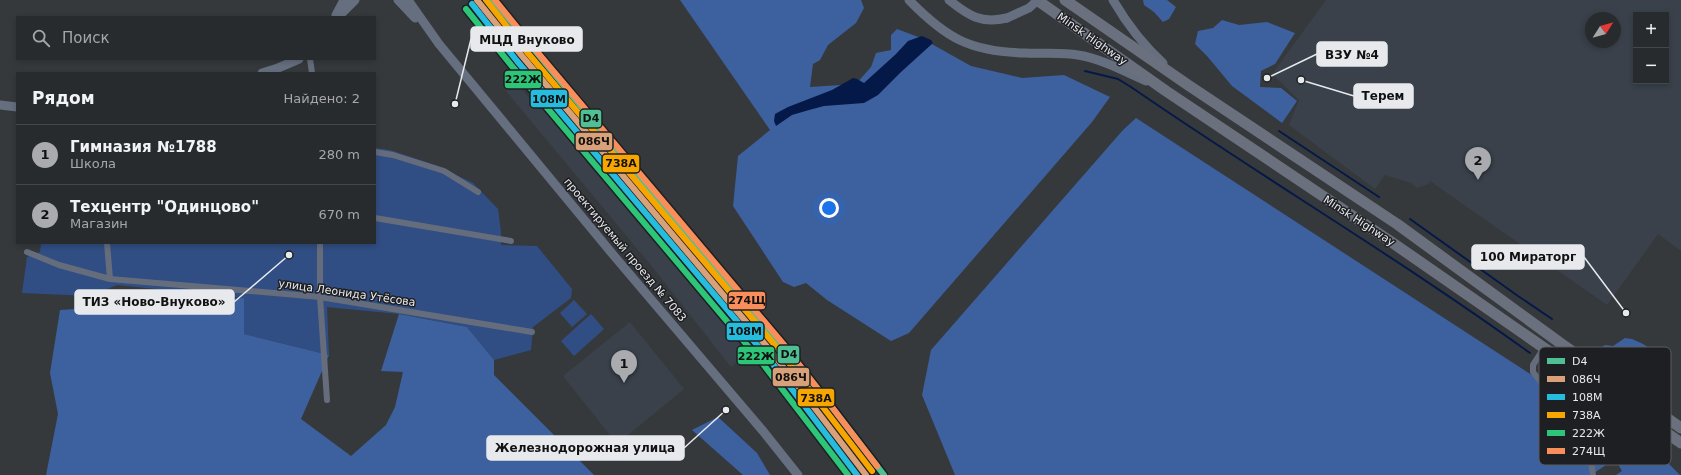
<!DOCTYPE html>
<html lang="ru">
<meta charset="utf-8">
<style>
body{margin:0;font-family:"DejaVu Sans",sans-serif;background:#343739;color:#f1f3f6}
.controls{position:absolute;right:12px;top:12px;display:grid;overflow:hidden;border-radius:0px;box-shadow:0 2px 6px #0003}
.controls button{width:36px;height:36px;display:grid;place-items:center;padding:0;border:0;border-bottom:1px solid #444749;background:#282b2d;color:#f1f3f6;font:20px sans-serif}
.compass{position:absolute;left:1585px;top:12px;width:36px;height:36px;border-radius:50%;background:#282b2d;box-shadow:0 2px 6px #0003;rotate:53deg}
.you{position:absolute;left:829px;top:208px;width:14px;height:14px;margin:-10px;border:3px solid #fff;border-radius:50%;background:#1a73e8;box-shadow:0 0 0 6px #1a73e833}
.badge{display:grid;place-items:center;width:26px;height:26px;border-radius:50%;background:#a9abaf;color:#111;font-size:13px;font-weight:700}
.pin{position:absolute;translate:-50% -33px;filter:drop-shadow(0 1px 2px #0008)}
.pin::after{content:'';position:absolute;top:21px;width:14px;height:12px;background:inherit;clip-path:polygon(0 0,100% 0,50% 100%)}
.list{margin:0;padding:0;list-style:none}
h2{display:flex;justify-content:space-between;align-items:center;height:52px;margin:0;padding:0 16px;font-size:17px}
h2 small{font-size:13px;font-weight:400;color:#a5a7aa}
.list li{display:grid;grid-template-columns:26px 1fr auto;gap:12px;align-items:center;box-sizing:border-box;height:60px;padding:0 16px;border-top:1px solid #444749}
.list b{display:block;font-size:15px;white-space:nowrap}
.list p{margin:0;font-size:13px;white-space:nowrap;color:#a5a7aa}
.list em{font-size:13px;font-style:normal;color:#a5a7aa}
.icon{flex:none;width:22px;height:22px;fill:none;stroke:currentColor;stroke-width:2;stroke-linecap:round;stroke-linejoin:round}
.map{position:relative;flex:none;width:1681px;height:475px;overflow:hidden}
.search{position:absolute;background:#282b2d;box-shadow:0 2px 6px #0003;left:16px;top:16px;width:360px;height:44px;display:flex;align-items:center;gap:10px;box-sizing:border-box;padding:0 14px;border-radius:0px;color:#a5a7aa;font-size:15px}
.panel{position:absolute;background:#282b2d;box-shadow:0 2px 6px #0003;left:16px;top:72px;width:360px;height:172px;border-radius:0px}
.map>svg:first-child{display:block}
.built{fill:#3a414b;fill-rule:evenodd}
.green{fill:#304e83}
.forest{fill:#3d609f}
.water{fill:#051948}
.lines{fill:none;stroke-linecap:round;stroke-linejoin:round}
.stream{stroke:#051948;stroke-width:2}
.street{stroke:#656d7c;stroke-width:6}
.secondary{stroke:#666f7f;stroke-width:9}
.highway{stroke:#6a707d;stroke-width:11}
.secondary-bridge{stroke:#666f7f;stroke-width:9}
.rail-1-casing{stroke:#1e1f22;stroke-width:9}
.rail-2-casing{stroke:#1e1f22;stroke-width:9}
.rail-3-casing{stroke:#1e1f22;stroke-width:9}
.rail-4-casing{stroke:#1e1f22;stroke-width:9}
.rail-5-casing{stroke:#1e1f22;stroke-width:9}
.rail-6-casing{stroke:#1e1f22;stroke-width:9}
.rail-1{stroke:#4fc093;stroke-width:6}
.rail-2{stroke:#d9a179;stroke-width:6}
.rail-3{stroke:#26bcdd;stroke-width:6}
.rail-4{stroke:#f7a600;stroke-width:6}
.rail-5{stroke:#2dc577;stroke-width:6}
.rail-6{stroke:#fa8e5a;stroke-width:6}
.labels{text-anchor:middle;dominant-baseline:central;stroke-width:3;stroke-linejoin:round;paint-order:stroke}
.street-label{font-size:11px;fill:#e7e9ed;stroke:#1e1f22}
.key{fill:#1e1f22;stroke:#5a5c5f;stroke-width:1}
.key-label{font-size:11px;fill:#e7e9ed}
.leader{fill:none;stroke:#e7e9ed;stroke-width:1.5}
.callout-dot{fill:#e7e9ed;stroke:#1e1f22;stroke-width:1.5}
.callout{fill:#e7e9ed;stroke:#e7e9ed;stroke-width:1.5}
.callout-label{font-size:12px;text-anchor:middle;font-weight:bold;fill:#111}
.line-badge{stroke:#1e1f22;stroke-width:1.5}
.pale-badge-label{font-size:11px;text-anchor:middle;font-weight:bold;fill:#111}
</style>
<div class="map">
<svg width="1681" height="475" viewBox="0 0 1681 475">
<rect width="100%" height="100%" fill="#36393c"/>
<g class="built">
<path d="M1326 0H1681V251L1658 234 1607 305 1430 181 1428 184 1417 188 1411 183 1385 175 1375 189 1289 125 1299 100 1272 74ZM1636 15H1666V81H1636ZM1591 18H1615V42H1591Z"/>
<path d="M513 79 539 109 548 101 758 345 731 367 658 274 507 92 506 86Z"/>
<path d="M630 322 684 389 617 444 563 376Z"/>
</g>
<g class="green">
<path d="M375 148 390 150 435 165 473 183 498 209 501 232V245L537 246 572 289 571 298 533 327 531 350 494 360 467 327 399 314 327 307 329 355 244 334V298L117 285 90 296 22 293 27 257 40 252 41 243H375Z"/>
<path d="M574 300 587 314 572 327 560 313Z"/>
<path d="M591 314 604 329 574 356 561 341Z"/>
</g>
<g class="forest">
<path d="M680 0H861L864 8 856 23 828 45 820 60 813 64 810 87 856 84 871 67 876 53 891 50V35L897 29 921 38 971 66 1022 78 1064 75 1110 97 1092 122 909 333 891 341 827 300 806 283 794 287 783 282 733 206 738 156 770 130Z"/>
<path d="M1143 0H1167L1176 7 1169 19 1163 22 1154 12 1144 5Z"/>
<path d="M1222 20 1239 25 1267 22 1295 33 1275 64 1261 71 1260 87 1281 88 1297 101 1282 123 1232 86 1207 56 1195 44 1198 31 1213 28Z"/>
<path d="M1136 118 1541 381 1545 371 1644 439 1680 475H1616L1622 471 1618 464 1612 461 1591 475H955L922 395 931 350 1123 130Z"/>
<path d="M244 298V334L329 355 301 419 351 456 386 425 395 407 403 372 381 371 399 314 467 327 494 360V375L594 475H46L58 414 50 373 60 310Z"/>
<path d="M1625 338 1632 339 1643 344 1656 352 1660 366V377L1665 387V391L1662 393C1648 393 1641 380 1632 372 1629 370 1626 370 1623 369 1617 366 1602 354 1602 347L1605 345 1613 346Z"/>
<path d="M718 417 757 453 770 475H743L692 430Z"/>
</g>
<path class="water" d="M922 36 931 40 933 43 901 72 878 95 864 103 824 106 809 110 792 115 776 126 774 121 775 114 788 107 832 90 853 78 857 79 864 83 896 54 908 41Z"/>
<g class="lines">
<g class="stream">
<path d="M1085 71 1118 79 1131 87C1263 178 1400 259 1530 353"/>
<path d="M1279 131 1379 197"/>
<path d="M1410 219 1518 296 1552 319"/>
</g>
<g class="street">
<path d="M310 59 312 73"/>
<path d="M375 152 393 155 444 171 478 192"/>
<path d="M375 218 511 241"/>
<path d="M107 243 110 279"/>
<path d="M320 243V297L327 400"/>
<path d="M27 252 59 265 110 279 320 297 532 332"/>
<path d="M1544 348 1533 365V372L1588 442 1593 475"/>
</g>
<g class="secondary">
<path d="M398 0 415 18"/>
<path d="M408 0 439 44 615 257 763 431 798 475"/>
<path d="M909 0C947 39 971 52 1026 53 1044 54 1061 52 1078 55 1102 59 1124 71 1146 81"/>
<path d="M949 0C969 16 981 24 1007 18"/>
<path d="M1113 0C1127 24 1142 44 1163 63"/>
<path d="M336 15 344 0"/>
<path d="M338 17 355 0"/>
<path d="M262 73 278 68 299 59"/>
<path d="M0 105 17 107"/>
</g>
<g class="highway">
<path d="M1037 0 1166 91 1390 241 1681 443"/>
<path d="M1065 0 1188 85 1397 224 1563 345 1681 428"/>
</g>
<path class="secondary-bridge" d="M1007 18 1029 8 1038 0"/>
<g class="rail-1-casing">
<path id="rail-1" d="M493 0 674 219 818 389 884 475"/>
</g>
<g class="rail-2-casing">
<path id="rail-2" d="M477 0 522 56 774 355 866 475"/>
</g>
<g class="rail-3-casing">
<path id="rail-3" d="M472 4 517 61 769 359 857 475"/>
</g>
<g class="rail-4-casing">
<path id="rail-4" d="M486 0 527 52 779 350 872 471"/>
</g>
<g class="rail-5-casing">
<path id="rail-5" d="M466 9 511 65 763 364 848 475"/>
</g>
<g class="rail-6-casing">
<path id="rail-6" d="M495 0 533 47 785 346 877 466"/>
</g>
<use href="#rail-1" class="rail-1"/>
<use href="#rail-2" class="rail-2"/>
<use href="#rail-3" class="rail-3"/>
<use href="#rail-4" class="rail-4"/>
<use href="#rail-5" class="rail-5"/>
<use href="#rail-6" class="rail-6"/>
</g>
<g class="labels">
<g class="street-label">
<text transform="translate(1092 39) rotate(35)">Minsk Highway</text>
<text transform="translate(1359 221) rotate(33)">Minsk Highway</text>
<text transform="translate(625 250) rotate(50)">проектируемый проезд № 7083</text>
<text transform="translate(347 293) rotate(8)">улица Леонида Утёсова</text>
</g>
</g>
<rect x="1539" y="347" width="132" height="118" rx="6" class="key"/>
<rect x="1547" y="358" width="18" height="6" fill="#4fc093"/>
<rect x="1547" y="376" width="18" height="6" fill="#d9a179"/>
<rect x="1547" y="394" width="18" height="6" fill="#26bcdd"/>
<rect x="1547" y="412" width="18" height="6" fill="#f7a600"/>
<rect x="1547" y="430" width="18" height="6" fill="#2dc577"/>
<rect x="1547" y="448" width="18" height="6" fill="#fa8e5a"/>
<g class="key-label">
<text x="1572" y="365">D4</text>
<text x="1572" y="383">086Ч</text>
<text x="1572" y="401">108М</text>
<text x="1572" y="419">738А</text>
<text x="1572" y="437">222Ж</text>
<text x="1572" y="455">274Щ</text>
</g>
<path class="leader" d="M455 104L471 39M1267 78L1317 54M1301 80L1354 96M1626 313L1584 257M289 255L234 302M726 410L684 448"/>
<g class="callout-dot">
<circle cx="455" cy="104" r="4"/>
<circle cx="1267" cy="78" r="4"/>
<circle cx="1301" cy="80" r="4"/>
<circle cx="1626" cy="313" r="4"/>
<circle cx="289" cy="255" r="4"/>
<circle cx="726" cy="410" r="4"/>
</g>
<g class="callout">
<rect x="471" y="27" width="111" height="24" rx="4"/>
<rect x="1317" y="42" width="70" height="24" rx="4"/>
<rect x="1354" y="84" width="59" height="24" rx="4"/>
<rect x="1472" y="245" width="112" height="24" rx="4"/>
<rect x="75" y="290" width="159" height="24" rx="4"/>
<rect x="487" y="436" width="197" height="24" rx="4"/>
</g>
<g class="callout-label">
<text x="527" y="44">МЦД Внуково</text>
<text x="1352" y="59">ВЗУ №4</text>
<text x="1383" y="100">Терем</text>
<text x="1528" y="261">100 Мираторг</text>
<text x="154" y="306">ТИЗ «Ново-Внуково»</text>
<text x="585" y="452">Железнодорожная улица</text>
</g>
<g class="line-badge">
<rect x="504" y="70" width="38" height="19" rx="4" fill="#2dc577"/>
<rect x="530" y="89" width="38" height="19" rx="4" fill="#26bcdd"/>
<rect x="580" y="109" width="22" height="19" rx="4" fill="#4fc093"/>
<rect x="575" y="132" width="38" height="19" rx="4" fill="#d9a179"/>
<rect x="602" y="154" width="38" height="19" rx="4" fill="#f7a600"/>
<rect x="728" y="291" width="38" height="19" rx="4" fill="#fa8e5a"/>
<rect x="726" y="322" width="38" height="19" rx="4" fill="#26bcdd"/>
<rect x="777" y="345" width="23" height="19" rx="4" fill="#4fc093"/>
<rect x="737" y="346" width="38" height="19" rx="4" fill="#2dc577"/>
<rect x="772" y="367" width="38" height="20" rx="4" fill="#d9a179"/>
<rect x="797" y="388" width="38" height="19" rx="4" fill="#f7a600"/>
</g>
<g class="pale-badge-label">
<text x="523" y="83">222Ж</text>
<text x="549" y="103">108М</text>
<text x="591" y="122">D4</text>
<text x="594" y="145">086Ч</text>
<text x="621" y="167">738А</text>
<text x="747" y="304">274Щ</text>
<text x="745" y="335">108М</text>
<text x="789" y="358">D4</text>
<text x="756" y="360">222Ж</text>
<text x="791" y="381">086Ч</text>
<text x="816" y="402">738А</text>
</g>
</svg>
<div class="controls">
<button>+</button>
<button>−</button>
</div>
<svg class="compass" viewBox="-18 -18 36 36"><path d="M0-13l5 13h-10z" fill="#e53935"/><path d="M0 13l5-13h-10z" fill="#a5a7aa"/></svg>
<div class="you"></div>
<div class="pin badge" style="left:624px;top:383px">1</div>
<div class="pin badge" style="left:1478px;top:180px">2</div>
<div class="search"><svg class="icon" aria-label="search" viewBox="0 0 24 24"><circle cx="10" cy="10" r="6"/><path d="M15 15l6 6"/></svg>Поиск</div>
<section class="panel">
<h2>Рядом<small>Найдено: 2</small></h2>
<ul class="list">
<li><span class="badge">1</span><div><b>Гимназия №1788</b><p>Школа</p></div><em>280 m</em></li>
<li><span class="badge">2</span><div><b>Техцентр &quot;Одинцово&quot;</b><p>Магазин</p></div><em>670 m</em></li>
</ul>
</section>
</div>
